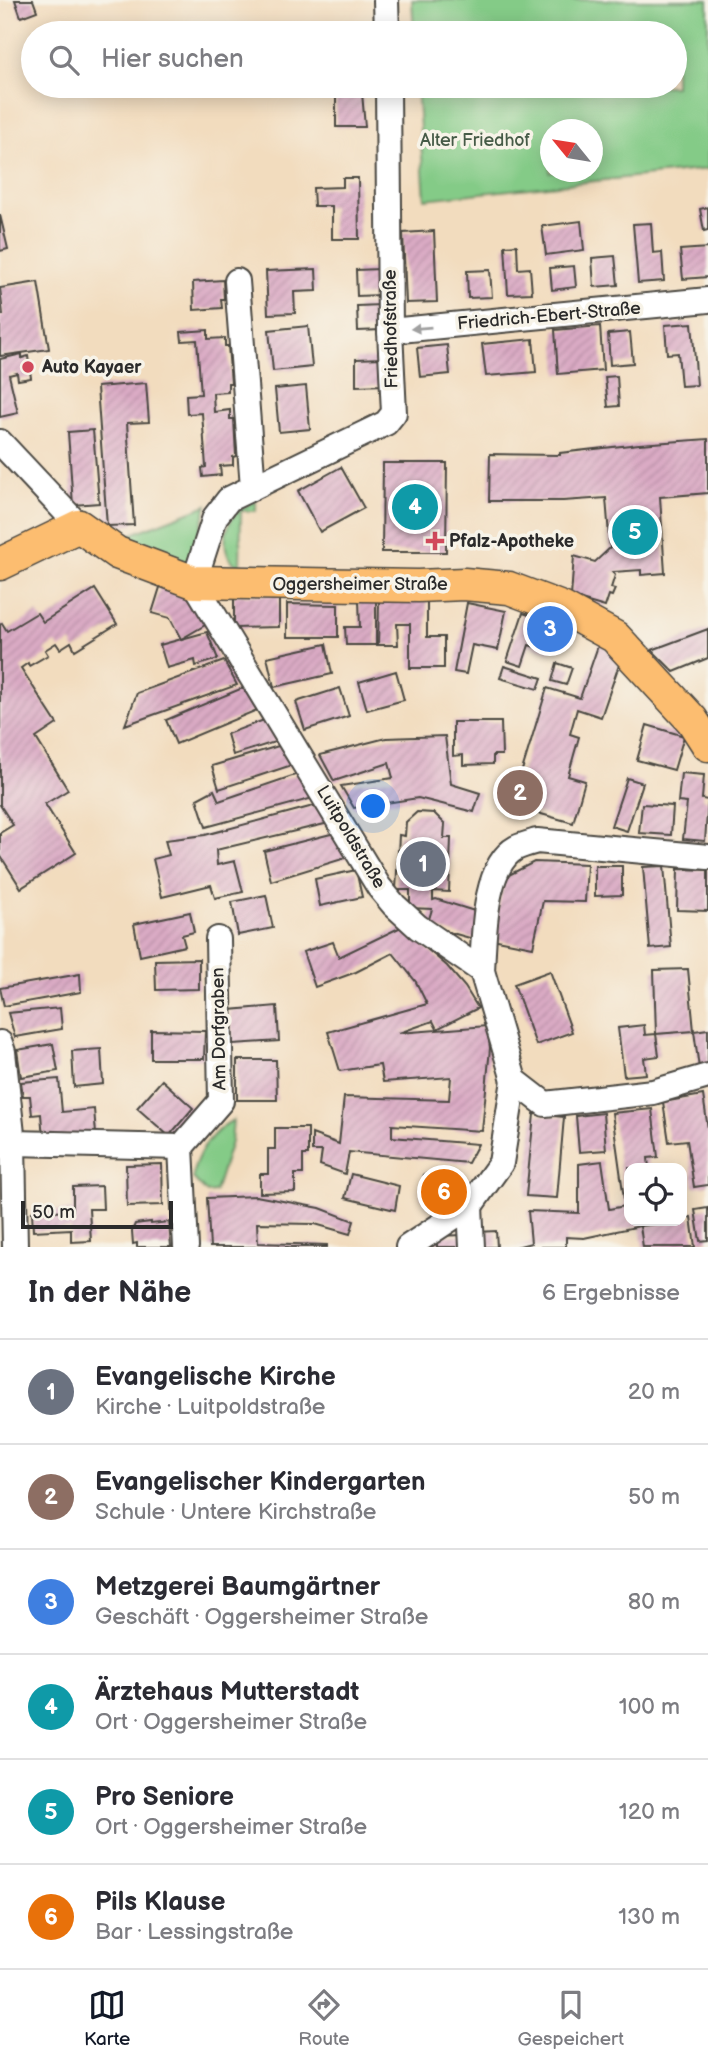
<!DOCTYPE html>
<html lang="de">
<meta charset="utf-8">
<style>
body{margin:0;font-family:"Balsamiq Sans",sans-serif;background:#f7f7f7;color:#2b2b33}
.controls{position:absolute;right:21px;bottom:21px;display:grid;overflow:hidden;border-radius:14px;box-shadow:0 4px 18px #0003}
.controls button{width:63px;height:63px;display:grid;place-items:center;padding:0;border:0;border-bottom:2px solid #e1e1e2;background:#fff;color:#2b2b33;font:35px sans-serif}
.compass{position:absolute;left:540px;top:119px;width:63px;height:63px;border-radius:50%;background:#fff;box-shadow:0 4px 18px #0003;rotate:300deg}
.scale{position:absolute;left:21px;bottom:18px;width:152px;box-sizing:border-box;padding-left:7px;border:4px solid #2b2b2b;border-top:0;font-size:19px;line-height:24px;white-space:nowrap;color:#2b2b2b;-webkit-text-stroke:5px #f7f3e8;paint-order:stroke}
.you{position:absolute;left:374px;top:807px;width:24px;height:24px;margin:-18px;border:5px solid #fff;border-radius:50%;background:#1a73e8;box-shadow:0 0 0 10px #1a73e833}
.badge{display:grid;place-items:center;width:46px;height:46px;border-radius:50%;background:#111827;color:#fff;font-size:23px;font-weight:700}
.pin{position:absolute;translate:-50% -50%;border:4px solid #fff;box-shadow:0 2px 7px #0006}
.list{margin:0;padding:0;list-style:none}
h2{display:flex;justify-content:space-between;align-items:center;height:91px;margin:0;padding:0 28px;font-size:30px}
h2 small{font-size:23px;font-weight:400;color:#7c7c81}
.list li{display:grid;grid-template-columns:46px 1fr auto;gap:21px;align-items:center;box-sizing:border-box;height:105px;padding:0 28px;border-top:2px solid #e1e1e2}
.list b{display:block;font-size:26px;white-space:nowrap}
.list p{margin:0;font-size:23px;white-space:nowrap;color:#7c7c81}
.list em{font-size:23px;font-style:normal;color:#7c7c81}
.icon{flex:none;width:38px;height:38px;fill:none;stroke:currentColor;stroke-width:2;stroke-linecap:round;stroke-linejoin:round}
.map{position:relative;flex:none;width:708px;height:1247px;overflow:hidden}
.search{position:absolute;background:#fff;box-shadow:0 4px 18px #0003;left:21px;right:21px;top:21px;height:77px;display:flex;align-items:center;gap:18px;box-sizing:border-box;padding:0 24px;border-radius:38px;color:#7c7c81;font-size:26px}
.sheet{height:721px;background:#fff}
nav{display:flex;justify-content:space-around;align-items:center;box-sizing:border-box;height:98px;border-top:2px solid #e1e1e2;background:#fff;font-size:19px;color:#7c7c81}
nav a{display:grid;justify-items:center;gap:4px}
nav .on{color:#111827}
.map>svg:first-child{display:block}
.green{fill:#84cb87;stroke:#587b59;stroke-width:2;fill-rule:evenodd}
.building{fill:url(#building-hatch)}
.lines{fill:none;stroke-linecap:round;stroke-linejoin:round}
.minor-casing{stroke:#494641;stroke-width:28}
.major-casing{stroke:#494641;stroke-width:35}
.minor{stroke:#fff;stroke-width:24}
.major{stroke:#fcbd6f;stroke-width:32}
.oneway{fill:#a0a0a0}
.poi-dot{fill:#d1495b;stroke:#f7f3e8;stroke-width:2.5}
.labels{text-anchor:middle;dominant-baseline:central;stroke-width:7;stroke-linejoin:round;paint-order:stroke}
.park-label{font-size:18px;fill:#465b47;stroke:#f7f3e8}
.street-label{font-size:18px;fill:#2b2b2b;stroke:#f7f3e8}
.poi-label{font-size:18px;font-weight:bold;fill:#2b2b2b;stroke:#f7f3e8;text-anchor:start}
</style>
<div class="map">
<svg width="708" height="1247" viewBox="0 0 708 1247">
<defs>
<pattern id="building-hatch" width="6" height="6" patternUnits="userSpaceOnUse" patternTransform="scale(1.75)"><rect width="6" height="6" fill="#daaac4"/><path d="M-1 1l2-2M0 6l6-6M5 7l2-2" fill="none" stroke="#bb92a9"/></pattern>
</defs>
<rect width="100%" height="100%" fill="#f7f3e8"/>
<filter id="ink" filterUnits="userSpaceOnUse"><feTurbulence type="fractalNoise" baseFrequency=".0143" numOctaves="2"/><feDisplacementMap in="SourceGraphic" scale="14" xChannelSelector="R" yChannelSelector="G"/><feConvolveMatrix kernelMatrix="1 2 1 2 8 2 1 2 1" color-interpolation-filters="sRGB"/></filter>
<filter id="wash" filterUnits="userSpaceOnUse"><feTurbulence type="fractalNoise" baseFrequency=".00686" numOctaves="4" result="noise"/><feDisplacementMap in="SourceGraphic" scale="28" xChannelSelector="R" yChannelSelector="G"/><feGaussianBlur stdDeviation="1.57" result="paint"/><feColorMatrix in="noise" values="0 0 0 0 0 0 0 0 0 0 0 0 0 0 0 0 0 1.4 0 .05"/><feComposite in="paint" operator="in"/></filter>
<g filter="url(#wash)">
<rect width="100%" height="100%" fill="#f2dcbe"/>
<g class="green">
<path d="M412 0H708V169L425 199 417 86H675V33H414ZM550 130H592V172H550Z"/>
<path d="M256 501V511H241L240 567C218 555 223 524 241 509 245 506 251 504 256 501Z"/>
<path d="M207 505 189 571 124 542V537Z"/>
<path d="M233 1120 231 1142 215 1192 207 1193 193 1178C194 1154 213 1131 233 1120Z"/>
</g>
<g id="blocks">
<g class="building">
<path d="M15 0H33L37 11 21 17Z"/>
<path d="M335 23 363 24 362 33H334Z"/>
<path d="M336 93H362L365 127H336Z"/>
<path d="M343 178H358L359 239H332V206H314L313 188 343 187Z"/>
<path d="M708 207V230L704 231 700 209Z"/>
<path d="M0 215 8 249 0 251Z"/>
<path d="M581 221 584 250 546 255 542 226Z"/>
<path d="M651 223 653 253 662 252 664 281 638 283 633 224Z"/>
<path d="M434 231 437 302 406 303 403 233Z"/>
<path d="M517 245 518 269 530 268 532 293 508 294 505 246Z"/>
<path d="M708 248V277L683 279 680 250Z"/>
<path d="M615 256 618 285 594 287 592 258Z"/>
<path d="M574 266 576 287 552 290 550 268Z"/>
<path d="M316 269 317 291 294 292 295 313 268 314 266 271Z"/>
<path d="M380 269 381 295 357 296 356 270Z"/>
<path d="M490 270 492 297 468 298 467 271Z"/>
<path d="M223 280 224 299H221L222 308 194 310 193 282Z"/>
<path d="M38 282 49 349 0 356V315H3L0 288Z"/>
<path d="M381 305 382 330 358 331 357 306Z"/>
<path d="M692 323 697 385 681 386 678 353 667 354 665 325Z"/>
<path d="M308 326 312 367 273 371 269 330Z"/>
<path d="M600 326 603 370 558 374 555 330Z"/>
<path d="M208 330V339L225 338V346H228L231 383H228V392L213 393 214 412 230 410V419H234L236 456 233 457V465L220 466 221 475 203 477 202 468 206 467 202 413 187 414 186 395 201 394 197 340 182 341 181 332Z"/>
<path d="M630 332 633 363 610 365 608 334Z"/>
<path d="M533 339 536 372 486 376 482 344Z"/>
<path d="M447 345 450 374 420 377 417 348Z"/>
<path d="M22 354V358L28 356 31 378 18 380 17 373 9 375 18 413 0 417V359Z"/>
<path d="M383 358 384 385 356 386V359Z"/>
<path d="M617 376 619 406 608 407 605 377Z"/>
<path d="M146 383 149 422 127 423 134 525 107 526 97 387Z"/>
<path d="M306 386 310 429 279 432 275 389Z"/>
<path d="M93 430 99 503 73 505 68 432Z"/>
<path d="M708 439V493L660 497 665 573 641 575V570L612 572 615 575 611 588 615 589 612 596 609 595 605 607 571 597 574 556 595 562 610 548 606 498 563 501H489L490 454 560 455V453L639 444Z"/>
<path d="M383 463H447L446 552H382Z"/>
<path d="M341 467 364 508 320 532 298 491Z"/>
<path d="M162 581 187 588 207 624 181 639 170 618 152 613Z"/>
<path d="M95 589 117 624 75 650 71 642 60 649 56 643 45 650 48 655 29 666 28 663 21 668 57 724 36 738 68 790 45 804 76 853 21 888 0 855V833L13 825 0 805V625L2 623 7 631 37 613 43 622Z"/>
<path d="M234 595H279V627L234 628Z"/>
<path d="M359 600H376V645H346L345 627H360Z"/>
<path d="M379 601H427V637H444V668H410V624H397L398 645H378Z"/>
<path d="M467 603 506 611 498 650 472 645 466 674 454 672Z"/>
<path d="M287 604 338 605V637H287Z"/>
<path d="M523 613 559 625 550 652 529 645 522 666 507 661Z"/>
<path d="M708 629V658L674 672 652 650Z"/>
<path d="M207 632 218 659 196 666 195 660 167 668 160 645Z"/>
<path d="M599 643 621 659 601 717 577 709 570 734 579 737 568 776 585 781 573 823 520 808 528 780 520 777 547 688 580 698Z"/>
<path d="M326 644 332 674 274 687 267 657Z"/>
<path d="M224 661 237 685 125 725 137 693Z"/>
<path d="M557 663 572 668 566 685 552 681Z"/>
<path d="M504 666 542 678 538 689 500 678Z"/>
<path d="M396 671 404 700 367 710 359 682Z"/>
<path d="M245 687 257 710 176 744 166 720Z"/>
<path d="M340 688 349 716 305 730 296 702Z"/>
<path d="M264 720 278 741 233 755 227 734Z"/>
<path d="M453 722H501L502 755H493V764L463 765V755L453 756Z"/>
<path d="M647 725 684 736 674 770 637 760Z"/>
<path d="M445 736 451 784 480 793 474 812 418 798 354 808 341 786 393 778 389 763 334 781 320 755 386 738Z"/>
<path d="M282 745 295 764 219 789 212 766Z"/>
<path d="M301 773 317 797 206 827 197 799 214 790 219 801Z"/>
<path d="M681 773 704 775 702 799 708 800 705 841 683 839 687 803 678 802Z"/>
<path d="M627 778 643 783 627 831 611 826Z"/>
<path d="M321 804 333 822 216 850 217 865 235 861 243 892 215 898 211 885 162 897 153 859 169 855 165 840 205 835Z"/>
<path d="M642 804 673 806 671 835 639 833Z"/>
<path d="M417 812 434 813 445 824 444 838H451L449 892 433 891V900L436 899 484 914 477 940 427 926 432 909 410 908V890H396L399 835 405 836 406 822Z"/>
<path d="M335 833 349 857 271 881 264 851Z"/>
<path d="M534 862 587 864 585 902 543 901 533 947 492 939 505 877Z"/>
<path d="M595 866H622V895L595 896Z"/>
<path d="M664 866 671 947 650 949 643 867Z"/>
<path d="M678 869 708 870V911L677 910Z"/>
<path d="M356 870 362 897 320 906 315 879Z"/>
<path d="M266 895 273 928 238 935 232 902Z"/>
<path d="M190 912 194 932 182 935 185 946 140 956 134 924Z"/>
<path d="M401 927 447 966 465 987 478 1008 437 1029 433 1021 399 1033 487 1026 490 1048 482 1131 392 1125V1137L478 1144 468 1163 349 1152 345 1174 320 1165 322 1151H312V1134L339 1144 344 1097 449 1100 451 1077 383 1082 380 1065 340 1071 328 1032 427 1004 416 982 393 953 356 972 315 987 303 952 333 942 339 957Z"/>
<path d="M199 959V989L156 990 155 960Z"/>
<path d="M688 969 694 1031 656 1034 659 1056 644 1058 646 1074 624 1076 618 1028 644 1025 645 1035 656 1034 654 970Z"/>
<path d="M550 971 572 1032 536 1045 514 984Z"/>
<path d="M80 974 81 992 4 1006 0 988Z"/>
<path d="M277 1006 279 1041 233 1044 230 1010Z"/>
<path d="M60 1008 62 1029 15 1037 8 1013Z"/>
<path d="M708 1029V1066L699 1068 694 1031Z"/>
<path d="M151 1030 205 1031 204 1059H151Z"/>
<path d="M53 1044 58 1071 21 1077 17 1050Z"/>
<path d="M101 1049 103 1084 74 1087 72 1051Z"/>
<path d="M237 1060H276L277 1100H237Z"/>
<path d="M59 1079 62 1112 94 1109 96 1134 43 1138 41 1114 32 1115 30 1096H23L21 1082Z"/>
<path d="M162 1080 193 1108 169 1136 137 1108Z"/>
<path d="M703 1095 708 1129V1185L694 1187 687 1140 669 1142 663 1102Z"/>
<path d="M652 1109 658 1157 648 1158 649 1168H629V1221H639L640 1226 584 1238 566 1237V1247H516L531 1243 528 1211 579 1213V1164L602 1161 609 1209 625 1206 612 1113Z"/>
<path d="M603 1113 606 1150 579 1152 576 1116Z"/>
<path d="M534 1114 564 1117 557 1198 526 1196Z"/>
<path d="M275 1128H308V1155H303V1174H295V1192L260 1193V1174H268V1149H275Z"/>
<path d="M162 1164 163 1205 127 1206 126 1165Z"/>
<path d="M351 1174 399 1186 395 1210 345 1198Z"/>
<path d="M424 1174 458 1177 455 1202 421 1199Z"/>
<path d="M102 1186 103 1209H89L91 1241 71 1242V1229L33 1231 32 1212 73 1210V1187Z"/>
<path d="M256 1196 320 1208 354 1221 350 1234 315 1224 257 1223 258 1243 327 1245V1247H210L207 1198Z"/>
<path d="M708 1208V1240L700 1241 695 1210Z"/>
<path d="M691 1217 695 1247H643L640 1226 682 1221V1219Z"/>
<path d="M151 1222V1224L169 1222 171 1247H137V1243L133 1244 132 1231 135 1224Z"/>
<path d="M496 1231 497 1247H477V1232Z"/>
<path d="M463 1235 464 1247H437V1236Z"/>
</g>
</g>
</g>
<g filter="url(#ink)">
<use href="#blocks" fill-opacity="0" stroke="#494641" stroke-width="2"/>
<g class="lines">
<g class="minor-casing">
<g id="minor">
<path d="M386 0 387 33"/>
<path d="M388 86 390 331 394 413 386 423 229 499 215 517 194 582 379 887 394 905 418 927 482 971 514 1080 545 1104 653 1092 708 1076"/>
<path d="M237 281 253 487"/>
<path d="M390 331 708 300"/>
<path d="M0 442 79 526"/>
<path d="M482 971C484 939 483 866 516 848 522 845 530 843 537 841L708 857"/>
<path d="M0 1043 3 1052 13 1143 15 1247"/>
<path d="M13 1143 181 1147"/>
<path d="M470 1206 472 1247"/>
<path d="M186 1247 181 1147 221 1101 218 939"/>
<path d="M408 1247 470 1206 501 1163 514 1080"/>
</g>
</g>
<g class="major-casing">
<path id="major" d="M0 564 79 526 117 553 194 582 418 586 464 584 509 588 562 608 615 637 692 720 708 745"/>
</g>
<use href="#minor" class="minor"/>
<use href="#major" class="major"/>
</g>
<defs><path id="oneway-solid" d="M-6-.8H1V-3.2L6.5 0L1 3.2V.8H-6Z" transform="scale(1.75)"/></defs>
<use class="oneway" href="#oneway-solid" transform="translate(421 328) rotate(175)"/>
</g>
<g class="poi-dot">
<circle cx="28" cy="367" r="7"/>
<path d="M431.5 530.5h7v7h7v7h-7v7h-7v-7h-7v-7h7z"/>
</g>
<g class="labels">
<g class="park-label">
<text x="475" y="140">Alter Friedhof</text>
</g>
<g class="street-label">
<text transform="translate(549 316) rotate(-5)">Friedrich-Ebert-Straße</text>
<text transform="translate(391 329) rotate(-91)">Friedhofstraße</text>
<text x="360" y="584">Oggersheimer Straße</text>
<text transform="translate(351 837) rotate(59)">Luitpoldstraße</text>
<text transform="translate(219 1029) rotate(-91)">Am Dorfgraben</text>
</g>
<g class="poi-label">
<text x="42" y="367">Auto Kayaer</text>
<text x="449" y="541">Pfalz-Apotheke</text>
</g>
</g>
</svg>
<div class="controls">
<button><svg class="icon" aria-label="locate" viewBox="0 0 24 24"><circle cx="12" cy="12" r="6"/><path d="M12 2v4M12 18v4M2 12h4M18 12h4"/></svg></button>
</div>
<svg class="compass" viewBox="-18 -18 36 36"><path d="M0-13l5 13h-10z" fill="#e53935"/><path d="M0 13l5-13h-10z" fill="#7c7c81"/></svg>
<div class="scale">50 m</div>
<div class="you"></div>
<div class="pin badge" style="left:423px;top:864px;background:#6b7280">1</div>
<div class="pin badge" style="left:520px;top:793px;background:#8d6e63">2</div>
<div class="pin badge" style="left:550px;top:629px;background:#3f7fe0">3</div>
<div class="pin badge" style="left:415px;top:507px;background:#0f9aa8">4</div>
<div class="pin badge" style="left:635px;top:532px;background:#0f9aa8">5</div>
<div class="pin badge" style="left:444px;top:1192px;background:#e8710a">6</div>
<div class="search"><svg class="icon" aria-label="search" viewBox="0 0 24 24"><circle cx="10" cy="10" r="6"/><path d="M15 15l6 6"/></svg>Hier suchen</div>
</div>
<section class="sheet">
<h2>In der Nähe<small>6 Ergebnisse</small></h2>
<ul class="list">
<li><span class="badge" style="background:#6b7280">1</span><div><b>Evangelische Kirche</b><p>Kirche · Luitpoldstraße</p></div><em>20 m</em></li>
<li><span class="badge" style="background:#8d6e63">2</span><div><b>Evangelischer Kindergarten</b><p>Schule · Untere Kirchstraße</p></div><em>50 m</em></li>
<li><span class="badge" style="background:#3f7fe0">3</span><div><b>Metzgerei Baumgärtner</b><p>Geschäft · Oggersheimer Straße</p></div><em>80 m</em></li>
<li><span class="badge" style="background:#0f9aa8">4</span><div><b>Ärztehaus Mutterstadt</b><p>Ort · Oggersheimer Straße</p></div><em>100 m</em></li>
<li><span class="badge" style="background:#0f9aa8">5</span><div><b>Pro Seniore</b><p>Ort · Oggersheimer Straße</p></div><em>120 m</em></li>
<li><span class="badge" style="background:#e8710a">6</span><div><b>Pils Klause</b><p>Bar · Lessingstraße</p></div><em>130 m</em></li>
</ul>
</section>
<nav>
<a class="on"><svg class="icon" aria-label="map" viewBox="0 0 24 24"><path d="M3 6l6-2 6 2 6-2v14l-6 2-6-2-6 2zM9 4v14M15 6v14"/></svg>Karte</a>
<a><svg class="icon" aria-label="directions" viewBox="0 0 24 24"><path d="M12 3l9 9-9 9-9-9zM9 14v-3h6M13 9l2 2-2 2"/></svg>Route</a>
<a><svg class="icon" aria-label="saved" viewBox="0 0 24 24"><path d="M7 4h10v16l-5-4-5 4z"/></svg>Gespeichert</a>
</nav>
